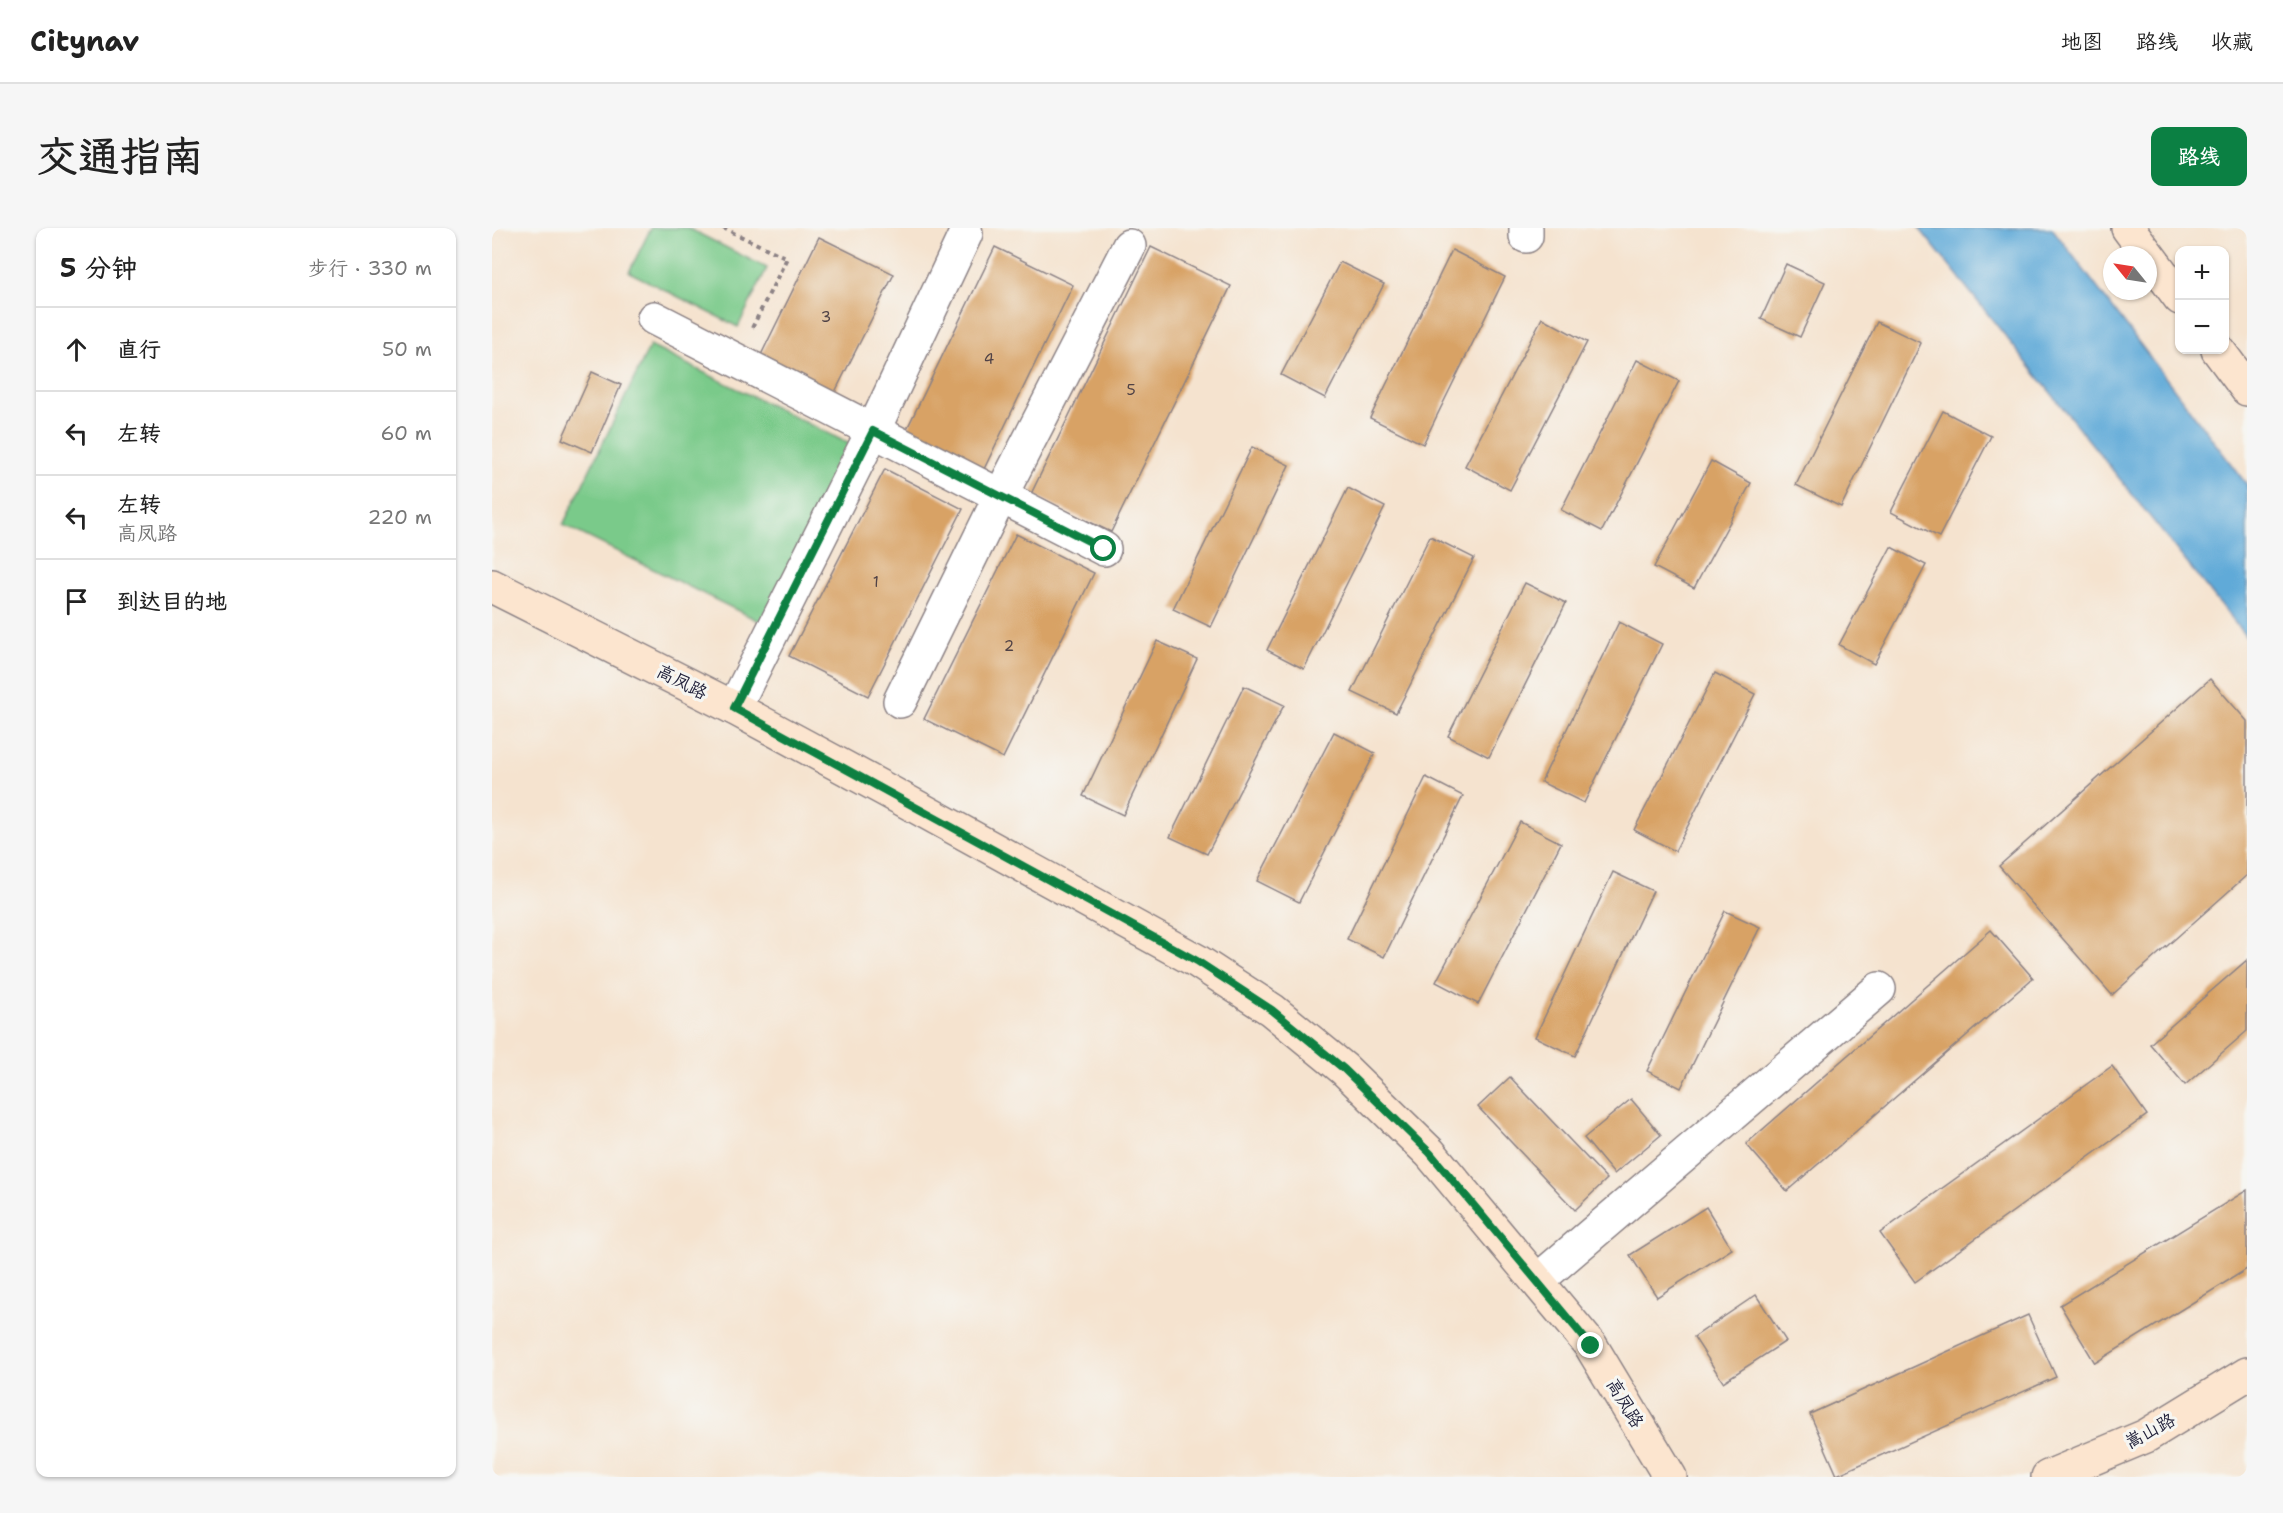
<!DOCTYPE html>
<html lang="zh">
<meta charset="utf-8">
<style>
body{margin:0;font-family:"Shantell Sans","LXGW WenKai TC",sans-serif;background:#f6f6f6;color:#222}
.controls{position:absolute;right:18px;top:18px;display:grid;overflow:hidden;border-radius:12px;box-shadow:0 2px 4px #0004}
.controls button{width:54px;height:54px;display:grid;place-items:center;padding:0;border:0;border-bottom:2px solid #e0e0e0;background:#fff;color:#222;font:30px sans-serif}
.compass{position:absolute;left:1611px;top:18px;width:54px;height:54px;border-radius:50%;background:#fff;box-shadow:0 2px 4px #0004;rotate:300deg}
.stop{position:absolute;width:18px;height:18px;margin:-14px;border:4px solid #0b8043;border-radius:50%;background:#fff}
.stop.end{background:#0b8043;border-color:#fff;box-shadow:0 2px 6px #0008}
.list{margin:0;padding:0;list-style:none}
h2{display:flex;justify-content:space-between;align-items:center;height:78px;margin:0;padding:0 24px;font-size:26px}
h2 small{font-size:20px;font-weight:400;color:#767676}
.list li{display:grid;grid-template-columns:39px 1fr auto;gap:18px;align-items:center;box-sizing:border-box;height:84px;padding:0 24px;border-top:2px solid #e0e0e0}
.list b{display:block;font-size:22px;white-space:nowrap}
.list p{margin:0;font-size:20px;white-space:nowrap;color:#767676}
.list em{font-size:20px;font-style:normal;color:#767676}
.icon{flex:none;width:33px;height:33px;fill:none;stroke:currentColor;stroke-width:2;stroke-linecap:round;stroke-linejoin:round}
.map{position:relative;flex:none;width:1755px;height:1249px;overflow:hidden;border-radius:12px}
header{display:flex;align-items:center;gap:36px;box-sizing:border-box;height:84px;padding:0 30px;background:#fff;border-bottom:2px solid #e0e0e0}
header strong{font-size:28px}
nav{display:flex;gap:33px;margin-inline-start:auto;font-size:21px}
.intro{display:flex;align-items:center;justify-content:space-between;box-sizing:border-box;height:144px;padding:0 36px}
h1{margin:0;font-size:42px}
.button{padding:15px 27px;border-radius:12px;background:#0b8043;color:#fff;font-size:21px;font-weight:700}
main{display:flex;gap:36px;padding:0 36px}
aside{flex:1;background:#fff;border-radius:12px;box-shadow:0 2px 4px #0004}
.map>svg:first-child{display:block}
.green{fill:#7aca8a;stroke:#4e7662;stroke-width:1.5}
.water{fill:#60aad8;stroke:#41668a;stroke-width:1.5}
.building{fill:#d8a265}
.lines{fill:none;stroke-linecap:round;stroke-linejoin:round}
.street-casing{stroke:#8c8285;stroke-width:36}
.secondary-casing{stroke:#8c8285;stroke-width:36}
.path{stroke:#8c8285;stroke-width:4;stroke-dasharray:4.5 4.5;stroke-linecap:butt}
.street{stroke:#fff;stroke-width:33}
.secondary{stroke:#fce5cf;stroke-width:33}
.route{stroke:#0b8043;stroke-width:8}
.labels{text-anchor:middle;dominant-baseline:central;stroke-width:6;stroke-linejoin:round;paint-order:stroke}
.number-label{font-size:15px;fill:#504246}
.street-label{font-size:18px;fill:#22223b;stroke:#f6f6f2}
</style>
<header>
<strong>Citynav</strong>
<nav><a>地图</a><a>路线</a><a>收藏</a></nav>
</header>
<div class="intro"><h1>交通指南</h1><a class="button">路线</a></div>
<main>
<aside>
<h2>5 分钟<small>步行 · 330 m</small></h2>
<ul class="list">
<li><svg class="icon" aria-label="ahead" viewBox="0 0 24 24"><path d="M12 20V5M6 11l6-6 6 6"/></svg><div><b>直行</b></div><em>50 m</em></li>
<li><svg class="icon" aria-label="left" viewBox="0 0 24 24"><path d="M17 20v-9H6M10 6l-5 5 5 5"/></svg><div><b>左转</b></div><em>60 m</em></li>
<li><svg class="icon" aria-label="left" viewBox="0 0 24 24"><path d="M17 20v-9H6M10 6l-5 5 5 5"/></svg><div><b>左转</b><p>高凤路</p></div><em>220 m</em></li>
<li><svg class="icon" aria-label="arrive" viewBox="0 0 24 24"><path d="M6 21V4h12l-3 4 3 4H6"/></svg><div><b>到达目的地</b></div></li>
</ul>
</aside>
<div class="map">
<svg width="1755" height="1249" viewBox="0 0 1755 1249">
<rect width="100%" height="100%" fill="#f6f6f2"/>
<filter id="ink" filterUnits="userSpaceOnUse"><feTurbulence type="fractalNoise" baseFrequency=".0167" numOctaves="2"/><feDisplacementMap in="SourceGraphic" scale="12" xChannelSelector="R" yChannelSelector="G"/><feConvolveMatrix kernelMatrix="1 2 1 2 8 2 1 2 1" color-interpolation-filters="sRGB"/></filter>
<filter id="wash" filterUnits="userSpaceOnUse"><feTurbulence type="fractalNoise" baseFrequency=".008" numOctaves="4" result="noise"/><feDisplacementMap in="SourceGraphic" scale="24" xChannelSelector="R" yChannelSelector="G"/><feGaussianBlur stdDeviation="1.35" result="paint"/><feColorMatrix in="noise" values="0 0 0 0 0 0 0 0 0 0 0 0 0 0 0 0 0 1.4 0 .05"/><feComposite in="paint" operator="in"/></filter>
<g filter="url(#wash)">
<rect width="100%" height="100%" fill="#f5e3cf"/>
<g class="green">
<path d="M159 0H196L275 40 246 99 137 44Z"/>
<path d="M158 118 366 220 279 399 71 297Z"/>
</g>
<path class="water" d="M1427 0H1560L1755 257V410Z"/>
<g id="blocks">
<g class="building">
<path d="M327 9 402 46 341 168 267 131Z"/>
<path d="M503 19 581 57 491 243 413 205Z"/>
<path d="M659 19 739 58 619 304 539 266Z"/>
<path d="M960 22 1013 49 931 216 878 190Z"/>
<path d="M848 34 892 56 833 170 789 147Z"/>
<path d="M1294 36 1333 54 1308 109 1269 91Z"/>
<path d="M1050 90 1095 114 1018 262 973 238Z"/>
<path d="M1385 94 1429 115 1349 279 1304 257Z"/>
<path d="M1145 132 1187 153 1110 303 1069 282Z"/>
<path d="M100 144 129 157 100 224 70 211Z"/>
<path d="M1451 183 1499 208 1447 309 1399 284Z"/>
<path d="M760 219 797 237 719 399 681 381Z"/>
<path d="M1219 233 1259 255 1202 360 1162 339Z"/>
<path d="M393 241 471 281 376 468 297 428Z"/>
<path d="M856 260 893 279 812 441 775 422Z"/>
<path d="M524 306 602 345 511 530 432 491Z"/>
<path d="M938 308 982 330 904 485 860 464Z"/>
<path d="M1399 319 1434 337 1382 436 1347 417Z"/>
<path d="M1033 355 1074 375 997 529 956 508Z"/>
<path d="M1127 394 1170 416 1092 575 1049 554Z"/>
<path d="M665 413 705 431 631 587 591 568Z"/>
<path d="M1223 445 1263 466 1183 623 1142 602Z"/>
<path d="M1718 451 1755 493V647L1620 767 1507 638Z"/>
<path d="M752 458 792 477 715 626 678 609Z"/>
<path d="M842 504 883 525 807 674 765 653Z"/>
<path d="M934 549 971 568 892 729 855 711Z"/>
<path d="M1028 594 1069 615 986 776 944 754Z"/>
<path d="M1121 644 1161 663 1083 828 1043 809Z"/>
<path d="M1233 683 1268 699 1189 860 1155 843Z"/>
<path d="M1499 702 1541 750 1295 963 1254 916Z"/>
<path d="M1755 732V803L1693 857 1658 816Z"/>
<path d="M1620 838 1655 887 1423 1054 1388 1005Z"/>
<path d="M1018 849 1115 951 1083 982 986 879Z"/>
<path d="M1139 871 1169 907 1122 946 1092 910Z"/>
<path d="M1755 962V1041L1603 1135 1568 1077Z"/>
<path d="M1214 979 1240 1021 1165 1069 1138 1027Z"/>
<path d="M1264 1067 1294 1113 1231 1154 1202 1109Z"/>
<path d="M1536 1087 1564 1149 1345 1247 1318 1186Z"/>
</g>
</g>
</g>
<g filter="url(#ink)">
<use href="#blocks" fill-opacity="0" stroke="#8c8285" stroke-width="1.5"/>
<g class="lines">
<g class="street-casing">
<g id="street">
<path d="M1034 8V0"/>
<path d="M162 90 612 321"/>
<path d="M408 473 509 267 637 18"/>
<path d="M242 480 381 203 474 5"/>
<path d="M1045 1053 1387 761"/>
</g>
</g>
<g class="secondary-casing">
<g id="secondary">
<path d="M1636 0 1688 70"/>
<path d="M1726 122 1755 161"/>
<path d="M0 358 242 480 392 561 705 733 780 782 852 841 938 925 1099 1118 1178 1249"/>
<path d="M1556 1249 1654 1208 1755 1146"/>
</g>
</g>
<path class="path" d="M231 0 295 30 259 102"/>
<use href="#street" class="street"/>
<use href="#secondary" class="secondary"/>
</g>
</g>
<g class="lines" filter="url(#ink)">
<path class="route" d="M612 321 381 203 242 480 705 733 780 782 852 841 938 925 1099 1118"/>
</g>
<g class="labels">
<g class="number-label">
<text x="334" y="89">3</text>
<text x="497" y="131">4</text>
<text x="639" y="162">5</text>
<text x="384" y="354">1</text>
<text x="517" y="418">2</text>
</g>
<g class="street-label">
<text transform="translate(190 454) rotate(27)">高凤路</text>
<text transform="translate(1133 1175) rotate(59)">高凤路</text>
<text transform="translate(1658 1203) rotate(-28)">嵩山路</text>
</g>
</g>
</svg>
<div class="controls">
<button>+</button>
<button>−</button>
</div>
<svg class="compass" viewBox="-18 -18 36 36"><path d="M0-13l5 13h-10z" fill="#e53935"/><path d="M0 13l5-13h-10z" fill="#767676"/></svg>
<div class="stop" style="left:612px;top:321px"></div>
<div class="stop end" style="left:1099px;top:1118px"></div>
</div>
</main>
